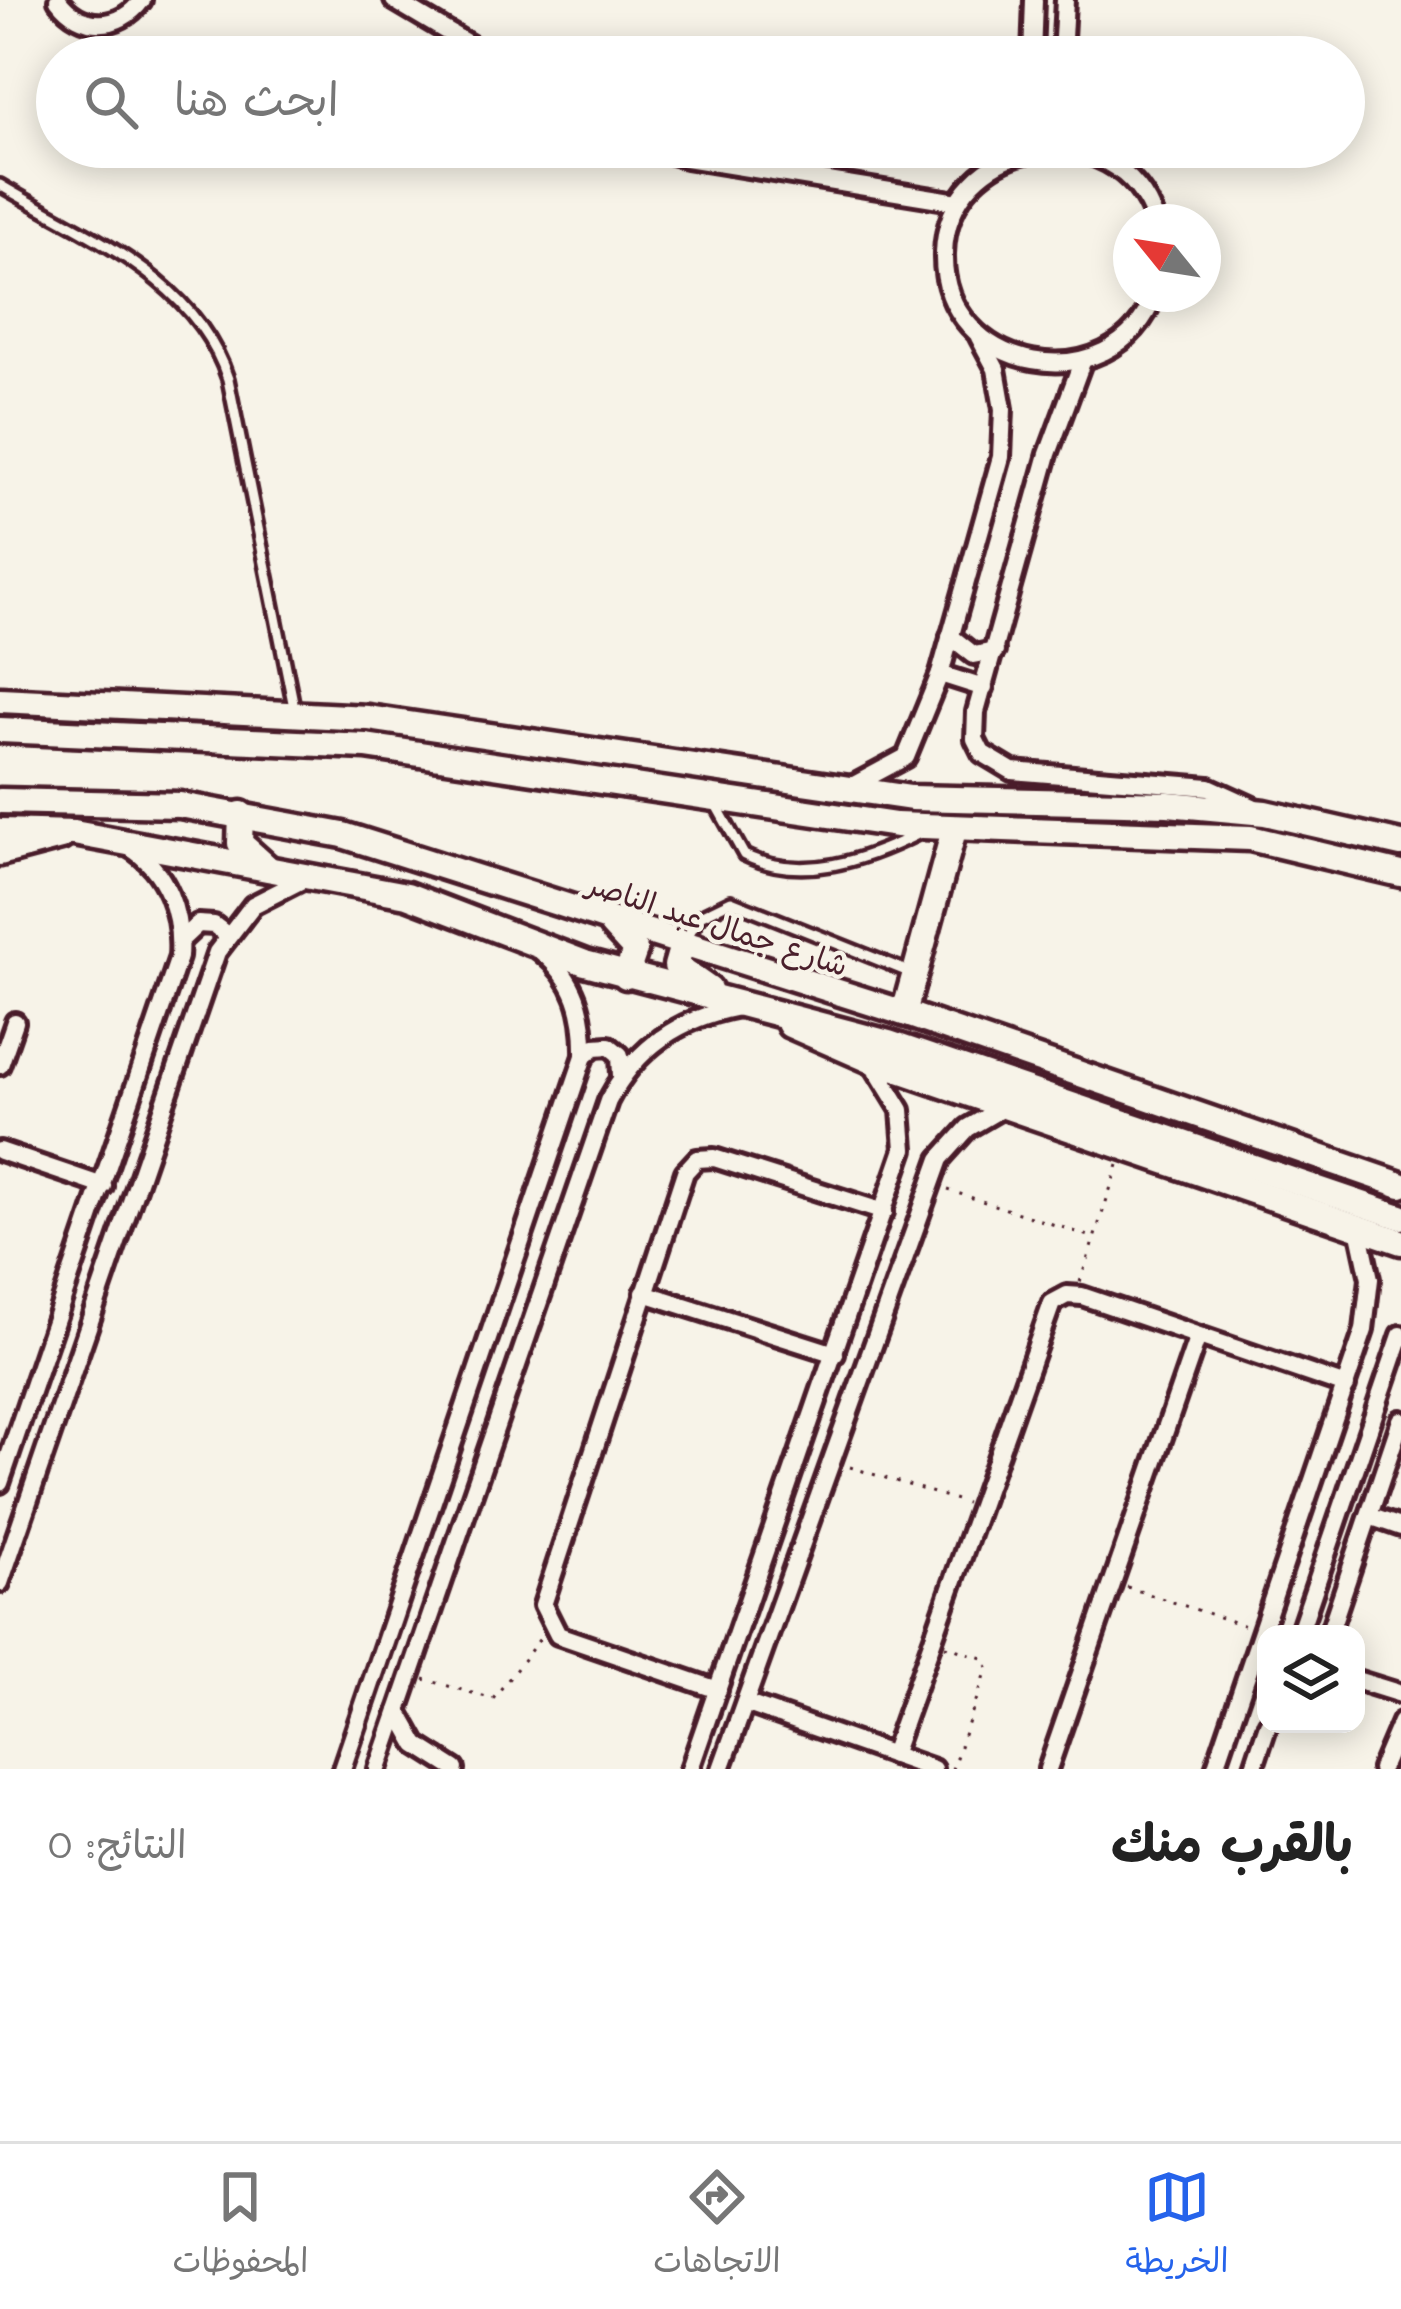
<!DOCTYPE html>
<html lang="ar">
<meta charset="utf-8">
<style>
body{margin:0;font-family:Mali,"Playpen Sans Arabic",sans-serif;background:#f6f6f6;color:#222;direction:rtl}
.controls{position:absolute;right:36px;bottom:36px;display:grid;overflow:hidden;border-radius:24px;box-shadow:0 6px 30px #0003}
.controls button{width:108px;height:108px;display:grid;place-items:center;padding:0;border:0;border-bottom:3px solid #e0e0e0;background:#fff;color:#222;font:60px sans-serif}
.compass{position:absolute;left:1113px;top:204px;width:108px;height:108px;border-radius:50%;background:#fff;box-shadow:0 6px 30px #0003;rotate:300deg}
.list{margin:0;padding:0;list-style:none}
h2{display:flex;justify-content:space-between;align-items:center;height:156px;margin:0;padding:0 48px;font-size:51px}
h2 small{font-size:39px;font-weight:400;color:#767676}
.icon{flex:none;width:66px;height:66px;fill:none;stroke:currentColor;stroke-width:2;stroke-linecap:round;stroke-linejoin:round}
.map{position:relative;flex:none;width:1401px;height:1769px;overflow:hidden;direction:ltr}
.search{position:absolute;background:#fff;box-shadow:0 6px 30px #0003;left:36px;right:36px;top:36px;height:132px;display:flex;align-items:center;gap:30px;box-sizing:border-box;padding:0 42px;border-radius:66px;color:#767676;font-size:45px}
.sheet{height:372px;background:#fff}
nav{display:flex;justify-content:space-around;align-items:center;box-sizing:border-box;height:168px;border-top:3px solid #e0e0e0;background:#fff;font-size:33px;color:#767676}
nav a{display:grid;justify-items:center;gap:6px}
nav .on{color:#2563eb}
.map>svg:first-child{display:block}
.lines{fill:none;stroke-linecap:round;stroke-linejoin:round}
.lane-casing{stroke:#4a1f2b;stroke-width:18}
.street-casing{stroke:#4a1f2b;stroke-width:26}
.secondary-casing{stroke:#4a1f2b;stroke-width:33}
.path{stroke:#4a1f2b;stroke-width:3;stroke-dasharray:3 9;stroke-linecap:butt}
.lane{stroke:#f7f3e8;stroke-width:9}
.street{stroke:#f7f3e8;stroke-width:16}
.secondary{stroke:#f7f3e8;stroke-width:24}
.labels{text-anchor:middle;dominant-baseline:central;stroke-width:9;stroke-linejoin:round;paint-order:stroke}
.street-label{font-size:30px;fill:#4a1f2b;stroke:#f7f3e8}
</style>
<div class="map">
<svg width="1401" height="1769" viewBox="0 0 1401 1769">
<rect width="100%" height="100%" fill="#f7f3e8"/>
<filter id="ink" filterUnits="userSpaceOnUse"><feTurbulence type="fractalNoise" baseFrequency=".00833" numOctaves="2"/><feDisplacementMap in="SourceGraphic" scale="24" xChannelSelector="R" yChannelSelector="G"/><feConvolveMatrix kernelMatrix="1 2 1 2 8 2 1 2 1" color-interpolation-filters="sRGB"/></filter>
<g filter="url(#ink)">
<g class="lines">
<g class="lane-casing">
<g id="lane">
<path d="M0 185C87 237 194 276 228 379L295 712"/>
<path d="M715 803 744 855C802 883 865 860 918 834"/>
<path d="M683 943 700 916 731 901 914 974"/>
</g>
</g>
<g class="street-casing">
<g id="street">
<path d="M58 0C81 31 119 31 142 0"/>
<path d="M394 0 490 57"/>
<path d="M1032 57 1034 0"/>
<path d="M1062 57 1065 0"/>
<path d="M648 147 686 158 958 202"/>
<path d="M1155 294C1114 405 941 373 944 254 947 134 1119 109 1156 222"/>
<path d="M1082 362 1048 454 976 712 975 739 982 753 1012 771 1209 787 1253 807"/>
<path d="M950 636 974 655 995 651"/>
<path d="M940 674 984 688"/>
<path d="M852 786 906 757 940 674 1001 457 1003 409 996 369 979 337"/>
<path d="M181 940 198 924 214 925 227 935"/>
<path d="M584 1056 595 1047 609 1046 620 1055 621 1075"/>
<path d="M0 1065 15 1022"/>
<path d="M0 1151 103 1186"/>
<path d="M644 1293 835 1354"/>
<path d="M0 1483 179 957C182 914 167 870 129 847"/>
<path d="M1369 1516 1401 1527"/>
<path d="M0 1583 217 952 253 905 310 876"/>
<path d="M1299 1634 1401 1335"/>
<path d="M1329 1634 1401 1420"/>
<path d="M1356 1680 1401 1694"/>
<path d="M718 1690 558 1635 543 1605 685 1172 697 1159 714 1158 884 1212"/>
<path d="M745 1703 933 1769"/>
<path d="M398 1711 417 1745 455 1769"/>
<path d="M892 1755 1052 1303 1067 1295 1082 1296 1346 1386"/>
<path d="M342 1769 584 1056C585 1013 576 980 542 952"/>
<path d="M378 1769 608 1101C636 1047 680 1018 739 1007"/>
<path d="M690 1769 904 1149 901 1110 871 1061"/>
<path d="M721 1769 940 1159 968 1128 1004 1107"/>
<path d="M1048 1769 1198 1336"/>
<path d="M1215 1769 1364 1330 1370 1279 1359 1228"/>
<path d="M1253 1769 1268 1724"/>
<path d="M1381 1769 1401 1722"/>
</g>
</g>
<g class="secondary-casing">
<g id="secondary">
<path d="M0 700 368 718 911 798 1168 804 1265 813 1401 844"/>
<path d="M0 730 366 746 896 825 1250 838 1401 874"/>
<path d="M0 801 180 805 343 835 904 1013 1401 1185"/>
<path d="M241 814 240 843 269 869"/>
<path d="M0 831 74 833 407 895 585 963 889 1043 1401 1217"/>
<path d="M0 853 61 837"/>
<path d="M612 925 635 950 626 976"/>
<path d="M682 945 676 966 709 989"/>
<path d="M904 1013 954 830"/>
<path d="M790 1025 870 1060 1401 1242"/>
</g>
</g>
<g class="path">
<path d="M948 1190 1095 1238"/>
<path d="M1080 1282 1118 1165"/>
<path d="M850 1467 966 1503"/>
<path d="M1127 1587 1249 1627"/>
<path d="M945 1646 983 1658 988 1667 952 1769"/>
<path d="M424 1679 493 1699 542 1636"/>
</g>
<use href="#lane" class="lane"/>
<use href="#street" class="street"/>
<use href="#secondary" class="secondary"/>
</g>
</g>
<g class="labels">
<g class="street-label">
<text transform="translate(718 923) rotate(18)">شارع جمال عبد الناصر</text>
</g>
</g>
</svg>
<div class="controls">
<button><svg class="icon" aria-label="layers" viewBox="0 0 24 24"><path d="M12 4l9 5-9 5-9-5zM3 14l9 5 9-5"/></svg></button>
</div>
<svg class="compass" viewBox="-18 -18 36 36"><path d="M0-13l5 13h-10z" fill="#e53935"/><path d="M0 13l5-13h-10z" fill="#767676"/></svg>
<div class="search"><svg class="icon" aria-label="search" viewBox="0 0 24 24"><circle cx="10" cy="10" r="6"/><path d="M15 15l6 6"/></svg>ابحث هنا</div>
</div>
<section class="sheet">
<h2>بالقرب منك<small>النتائج: 0</small></h2>
<ul class="list">
</ul>
</section>
<nav>
<a class="on"><svg class="icon" aria-label="map" viewBox="0 0 24 24"><path d="M3 6l6-2 6 2 6-2v14l-6 2-6-2-6 2zM9 4v14M15 6v14"/></svg>الخريطة</a>
<a><svg class="icon" aria-label="directions" viewBox="0 0 24 24"><path d="M12 3l9 9-9 9-9-9zM9 14v-3h6M13 9l2 2-2 2"/></svg>الاتجاهات</a>
<a><svg class="icon" aria-label="saved" viewBox="0 0 24 24"><path d="M7 4h10v16l-5-4-5 4z"/></svg>المحفوظات</a>
</nav>
